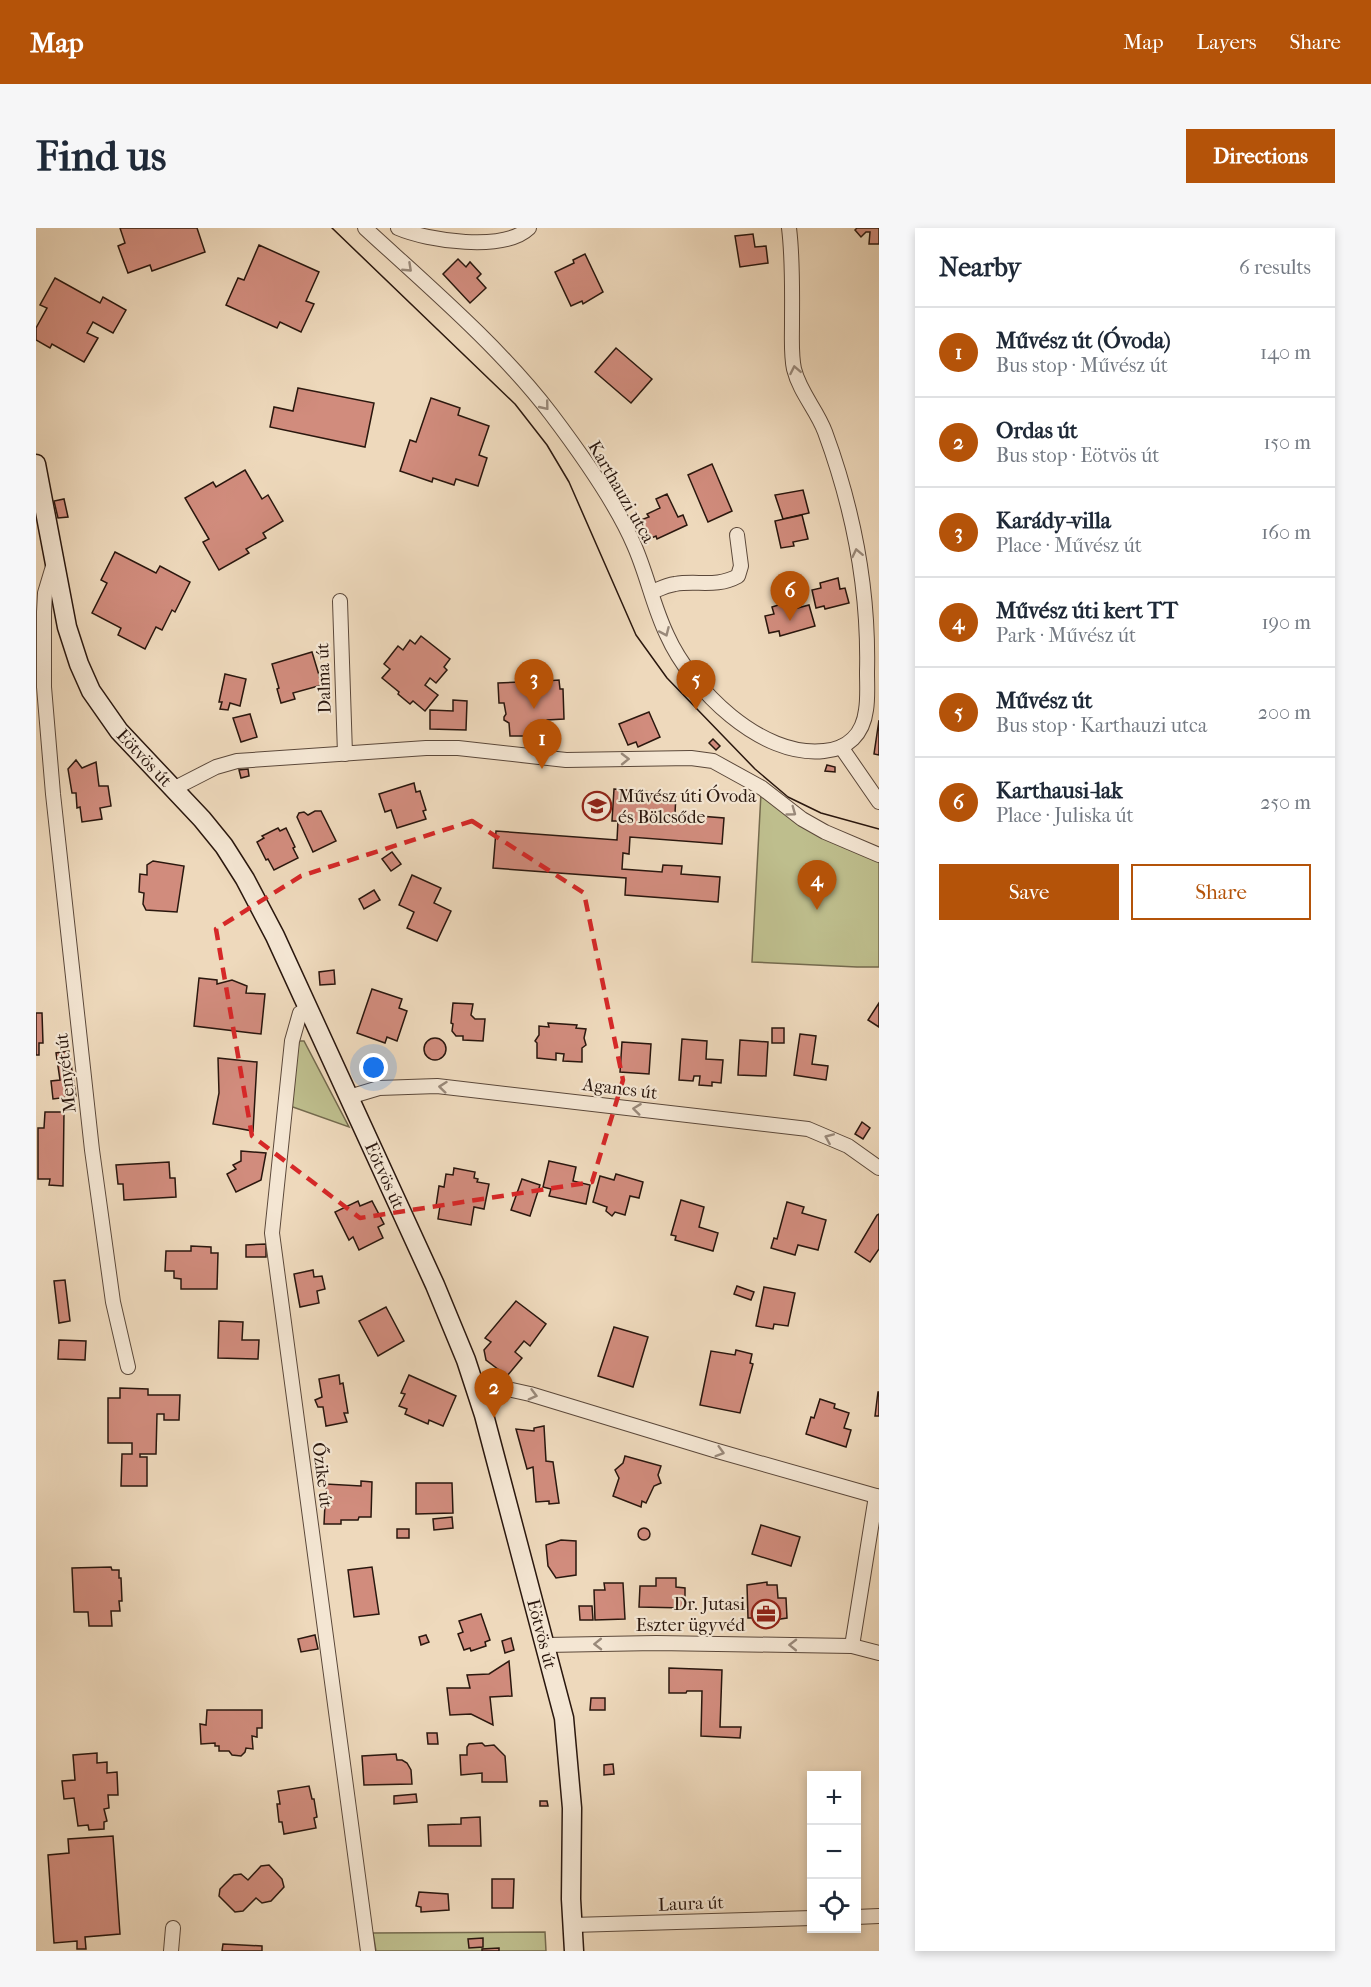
<!DOCTYPE html>
<meta charset="utf-8">
<style>
body{margin:0;font-family:"IM FELL French Canon",serif;background:#f6f6f7;color:#1f2937}
.controls{position:absolute;right:18px;bottom:18px;display:grid;overflow:hidden;border-radius:0px;box-shadow:0 3px 9px #0003}
.controls button{width:54px;height:54px;display:grid;place-items:center;padding:0;border:0;border-bottom:2px solid #e0e1e3;background:#fff;color:#1f2937;font:30px sans-serif}
.you{position:absolute;left:338px;top:840px;width:21px;height:21px;margin:-15px;border:4px solid #fff;border-radius:50%;background:#1a73e8;box-shadow:0 0 0 9px #1a73e833}
.badge{display:grid;place-items:center;width:39px;height:39px;border-radius:50%;background:#b45309;color:#fff;font-size:20px;font-weight:700}
.pin{position:absolute;translate:-50% -50px;filter:drop-shadow(0 2px 3px #0008)}
.pin::after{content:'';position:absolute;top:32px;width:21px;height:18px;background:inherit;clip-path:polygon(0 0,100% 0,50% 100%)}
.list{margin:0;padding:0;list-style:none}
h2{display:flex;justify-content:space-between;align-items:center;height:78px;margin:0;padding:0 24px;font-size:26px}
h2 small{font-size:20px;font-weight:400;color:#747a83}
.list li{display:grid;grid-template-columns:39px 1fr auto;gap:18px;align-items:center;box-sizing:border-box;height:90px;padding:0 24px;border-top:2px solid #e0e1e3}
.list b{display:block;font-size:22px;white-space:nowrap}
.list p{margin:0;font-size:20px;white-space:nowrap;color:#747a83}
.list em{font-size:20px;font-style:normal;color:#747a83}
.actions{display:flex;gap:12px;padding:18px 24px}
.actions a{flex:1;padding:14px 0;border:2px solid #b45309;border-radius:0px;text-align:center;font-size:21px;color:#b45309}
.actions .main{background:#b45309;color:#fff}
.icon{flex:none;width:33px;height:33px;fill:none;stroke:currentColor;stroke-width:2;stroke-linecap:round;stroke-linejoin:round}
.map{position:relative;flex:none;width:843px;height:1723px;overflow:hidden;border-radius:0px}
header{display:flex;align-items:center;gap:36px;box-sizing:border-box;height:84px;padding:0 30px;background:#b45309;color:#fff}
header strong{font-size:28px}
nav{display:flex;gap:33px;margin-inline-start:auto;font-size:21px}
.intro{display:flex;align-items:center;justify-content:space-between;box-sizing:border-box;height:144px;padding:0 36px}
h1{margin:0;font-size:42px}
.button{padding:15px 27px;border-radius:0px;background:#b45309;color:#fff;font-size:21px;font-weight:700}
main{display:flex;gap:36px;padding:0 36px}
aside{flex:1;background:#fff;border-radius:0px;box-shadow:0 3px 9px #0003}
.map>svg:first-child{display:block}
.green{fill:#bebe8d;stroke:#746a4e;stroke-width:1.5}
.building{fill:#d18c7d;stroke:#2a170e;stroke-width:1.5}
.lines{fill:none;stroke-linecap:round;stroke-linejoin:round}
.street-casing{stroke:#5b483a;stroke-width:16}
.secondary-casing{stroke:#2a170e;stroke-width:21}
.street{stroke:#f4e6d3;stroke-width:14}
.secondary{stroke:#f4e6d3;stroke-width:18}
.tram{stroke:#2a170e;stroke-width:1.5}
.oneway{stroke:#99897a}
.marked{fill:none;stroke:#d62828;stroke-width:4.5;stroke-dasharray:12 8;stroke-linejoin:round}
.labels{text-anchor:middle;dominant-baseline:central;stroke-width:4.5;stroke-linejoin:round;paint-order:stroke}
.street-label{font-size:18px;fill:#2a170e;stroke:#f4e6d3}
.poi-label{font-size:18px;fill:#2a170e;stroke:#f4e6d3;text-anchor:start}
</style>
<header>
<strong>Map</strong>
<nav><a>Map</a><a>Layers</a><a>Share</a></nav>
</header>
<div class="intro"><h1>Find us</h1><a class="button">Directions</a></div>
<main>
<div class="map">
<svg width="843" height="1723" viewBox="0 0 843 1723">
<rect width="100%" height="100%" fill="#eed9bc"/>
<filter id="stains"><feTurbulence type="fractalNoise" baseFrequency=".00333" numOctaves="4"/><feColorMatrix values="0 0 0 0 .2 0 0 0 0 .09 0 0 0 0 .02 0 0 0 .5 -.17"/></filter>
<radialGradient id="worn" r=".72"><stop offset=".6" stop-color="#630" stop-opacity="0"/><stop offset="1" stop-color="#630" stop-opacity=".3"/></radialGradient>
<g class="green">
<path d="M725 565 843 631V739H821L716 734Z"/>
<path d="M263 813H268L313 899 254 878Z"/>
<path d="M509 1704 510 1723H340L337 1705Z"/>
</g>
<g class="building">
<path d="M84 0H161L169 24 116 43 114 37 92 45 82 18 89 15Z"/>
<path d="M821 0H843V16H833L834 4H830L825 9 819 2Z"/>
<path d="M717 6 719 19 730 18 732 35 704 39 699 8Z"/>
<path d="M223 17 283 44 270 73 278 76 265 104 244 94 241 100 190 77 202 50 208 52Z"/>
<path d="M549 26 567 64 547 76 546 73 535 78 519 44 538 35 537 32Z"/>
<path d="M422 31 430 39 434 34 445 46 441 50 450 60 434 75 407 46Z"/>
<path d="M19 50 64 75 67 69 90 82 77 105 57 94 51 105 62 110 48 134 16 116 14 120 0 112V100L11 80 4 77Z"/>
<path d="M580 120 616 151 595 175 559 144Z"/>
<path d="M262 160 338 175 329 219 234 199 238 179 257 183Z"/>
<path d="M395 170 424 180 422 187 453 198 443 227 451 230 442 258 420 251 418 257 397 250 396 254 364 243 374 212 380 214Z"/>
<path d="M676 236 696 283 672 294 652 247Z"/>
<path d="M209 242 226 271 232 267 247 293 227 305 230 310 210 321 213 325 183 342 167 314 173 311 149 270 177 254 180 259Z"/>
<path d="M767 262 773 285 747 291 739 267Z"/>
<path d="M631 266 642 289 647 287 651 297 621 311 620 308 613 311 605 292 613 289 611 286 624 280 620 271Z"/>
<path d="M28 271 32 289 22 290 18 273Z"/>
<path d="M766 287 772 311 757 314 758 318 745 320 739 293Z"/>
<path d="M79 324 120 345 124 338 154 354 139 384 136 382 126 402 120 399 109 421 82 407 85 400 56 385 71 355 65 352Z"/>
<path d="M802 350 804 361 809 360 813 375 789 381 788 378 780 380 776 362 785 360 784 355Z"/>
<path d="M752 374 754 382 773 377 779 398 744 408 743 403 733 405 729 388 738 386 736 379Z"/>
<path d="M385 408 414 431 408 439 411 442 400 455 394 450 389 457 402 467 389 483 377 473 374 476 362 466 363 464 346 450 354 441 348 436 362 418 367 422 374 412 379 416Z"/>
<path d="M276 424 286 457 257 465 259 471 245 475 241 461 243 460 236 436Z"/>
<path d="M189 446 210 451 204 478 194 475 192 482 184 481 186 474H183Z"/>
<path d="M510 450V453L523 452 524 461H527L528 491 511 492V508H474L473 495 468 492V489L470 486 468 475H463L462 455 485 454 484 451Z"/>
<path d="M417 472 431 473 430 502 394 501V482L417 483Z"/>
<path d="M613 484 624 509 602 519 600 514 592 517 583 496Z"/>
<path d="M214 486 221 509 205 514 197 490Z"/>
<path d="M843 492V527L838 526Z"/>
<path d="M677 511 684 518 680 522 673 515Z"/>
<path d="M40 532 46 540 60 534 63 558H72L75 578 64 580 66 591 46 594 44 579 41 580 40 565H36L32 541Z"/>
<path d="M791 537 799 539V544L789 543Z"/>
<path d="M212 541 213 548 205 550 203 542Z"/>
<path d="M378 555 380 564 384 563 390 582 387 583 390 591 361 600 355 582 349 584 343 566Z"/>
<path d="M578 561 640 566 639 586 688 590 686 616 594 609 593 626 587 625 586 641 626 644 627 637 646 638 645 646 684 649 682 674 589 667 590 650 457 640 460 603 581 612 582 593H576Z"/>
<path d="M279 583H285L300 613 277 624 261 589 263 585 268 584 272 587Z"/>
<path d="M242 600 244 603 250 600 259 619 257 620 262 630 238 642 232 631 230 632 221 614 228 610 226 608Z"/>
<path d="M356 624 365 636 355 643 346 631Z"/>
<path d="M117 633 148 638 141 684 110 682 107 676 108 665 103 664 104 646 111 647V637Z"/>
<path d="M376 647 405 660 398 675 415 683 401 713 371 700 378 684 363 677Z"/>
<path d="M338 662 344 672 328 681 323 671Z"/>
<path d="M298 742 299 756 284 757 283 744Z"/>
<path d="M163 750 181 752V756L196 752 211 758 210 765 229 766 225 806 158 798Z"/>
<path d="M336 761 366 771 363 780 371 783 361 813 351 809 349 815 321 805Z"/>
<path d="M417 775 437 776 435 787 439 791H449L447 813 427 812V808H420L416 803 417 796 415 795Z"/>
<path d="M843 775V799L832 792Z"/>
<path d="M0 785H6L7 815H3V827H0Z"/>
<path d="M512 795 541 797 540 800 550 801 548 810 550 817 546 820V834L527 833 528 826 520 825V832L501 830V815L499 813 503 807V798L513 799Z"/>
<rect x="736" y="800" width="12" height="15"/>
<path d="M764 806 780 808 776 836 792 838 790 852 758 847Z"/>
<circle cx="399" cy="821" r="11"/>
<path d="M646 811 671 813 670 831 687 832 685 855 676 854V858L663 857 664 848H658L657 853 643 852Z"/>
<path d="M704 812 732 814 730 848 702 847Z"/>
<path d="M586 814 615 816 613 846 584 844Z"/>
<path d="M33 823 40 868 17 871 15 853 24 852 20 825Z"/>
<path d="M182 830 221 834 217 903 177 896 183 865Z"/>
<path d="M9 884H28L27 958 13 957 14 951H2V900H8Z"/>
<path d="M826 894 834 900 827 911 819 906Z"/>
<path d="M205 923 230 925 225 952 200 964 191 946 200 941 197 937 205 933Z"/>
<path d="M513 933 540 939 537 953 554 957 550 976 513 968 515 961 507 959Z"/>
<path d="M133 934 134 950H139L140 969 88 972 87 956H82L80 937Z"/>
<path d="M418 940 439 944 438 950 442 951 441 954 453 956 448 981 438 979 435 997 402 991 404 978H400L403 958 408 959 410 946 417 947Z"/>
<path d="M580 946 607 954 603 970 594 968 589 987 579 984 576 988 570 983 571 979 557 974 564 948 578 952Z"/>
<path d="M486 951 504 957 494 988 475 982Z"/>
<path d="M645 972 668 979 663 999 682 1005 677 1023 639 1012 640 1008 635 1007Z"/>
<path d="M322 973 324 978 336 973 348 996 342 999 347 1010 323 1022 317 1009 313 1012 299 984Z"/>
<path d="M751 974 768 979 766 985 790 992 782 1022 762 1017 759 1027 735 1020 738 1010 741 1011Z"/>
<path d="M843 986V1021L834 1034 819 1024 841 987Z"/>
<path d="M230 1016V1029H210V1017Z"/>
<path d="M155 1018 175 1019V1025H182L181 1061H145V1051L138 1050V1043H129L130 1023H155Z"/>
<path d="M277 1042 278 1049 286 1048 289 1061 281 1063 283 1075 264 1079 258 1046Z"/>
<path d="M29 1052 34 1093 23 1095 18 1053Z"/>
<path d="M701 1058 718 1064 715 1072 698 1066Z"/>
<path d="M728 1059 759 1065 752 1098 738 1096 737 1101 720 1098Z"/>
<path d="M480 1073 510 1096 494 1118 488 1113 479 1124 486 1130 471 1148 450 1132 448 1122 455 1114 449 1110Z"/>
<path d="M350 1079 368 1113 342 1128 323 1093Z"/>
<path d="M183 1093 207 1094 206 1112H223L222 1131 182 1130Z"/>
<path d="M578 1099 612 1109 597 1159 562 1148Z"/>
<path d="M23 1112 50 1113 49 1132 22 1131Z"/>
<path d="M700 1122 716 1126 714 1135 717 1136 704 1185 664 1177 675 1123 699 1127Z"/>
<path d="M303 1147 304 1156 307 1155 312 1185H308L311 1194 290 1198 287 1179H282L279 1172 286 1169 283 1151Z"/>
<path d="M373 1147 420 1168 407 1198 393 1192 392 1196 369 1186 371 1181 363 1178 369 1166 365 1165Z"/>
<path d="M84 1160 112 1161V1167H144L143 1192H128V1186H121L120 1226H104V1229H111V1258H85L86 1226H96V1215H72V1170H84Z"/>
<path d="M842 1164H843V1188H839Z"/>
<path d="M784 1171 799 1176 798 1180 813 1185 808 1200 815 1202 810 1219 770 1206 775 1189 778 1190Z"/>
<path d="M508 1198 510 1233 517 1234 523 1275 513 1276V1273L500 1274 497 1239 491 1241 480 1201 498 1203V1200Z"/>
<path d="M589 1228 625 1238 622 1247 625 1255 618 1258 610 1275 606 1273 605 1279 577 1268 583 1250 579 1242 587 1235Z"/>
<path d="M325 1253 336 1254 335 1289H323L322 1292H305V1296H288L290 1256 325 1258Z"/>
<path d="M380 1255H416L417 1285 380 1286Z"/>
<path d="M416 1289 417 1300 398 1302 397 1291Z"/>
<path d="M725 1297 764 1309 755 1338 716 1326Z"/>
<circle cx="608" cy="1306" r="6"/>
<rect x="361" y="1301" width="12" height="9"/>
<path d="M525 1312 540 1313V1347L520 1350 512 1338 510 1317Z"/>
<path d="M75 1339 76 1342H83V1350H85L86 1373H83L84 1383H75L76 1398H53L52 1384H38L36 1340Z"/>
<path d="M336 1339 343 1386 318 1389 312 1342Z"/>
<path d="M620 1350H640V1359L649 1360V1380L603 1379 604 1358H620Z"/>
<path d="M731 1354V1357H741L742 1370H750L751 1390 724 1394V1390H712L711 1357Z"/>
<path d="M568 1355H587L589 1391 559 1392 558 1362H569Z"/>
<path d="M543 1378H556L557 1392H544Z"/>
<path d="M445 1386 454 1412 449 1414 450 1418 435 1423 434 1420 428 1422 422 1406 427 1404 423 1393Z"/>
<path d="M279 1407 282 1421 265 1424 262 1411Z"/>
<path d="M390 1407 393 1414 385 1417 383 1409Z"/>
<path d="M475 1410 478 1422 469 1425 466 1413Z"/>
<path d="M473 1433 476 1468 454 1469 457 1497 435 1486 414 1487 411 1460H434L431 1447 453 1446Z"/>
<path d="M633 1440 686 1442 684 1499H705L704 1510 665 1508 666 1463H651L650 1465H633Z"/>
<path d="M555 1470H569V1482H554Z"/>
<path d="M171 1482H226V1500H221V1509L216 1508 217 1521 210 1520 209 1524 205 1528 196 1527 193 1523H183V1518H179V1515L165 1516 164 1496 170 1497Z"/>
<path d="M391 1505H401L402 1516H392Z"/>
<path d="M446 1515 449 1518 458 1517 469 1528 471 1554H446V1545L425 1547 424 1527H431V1519L433 1516Z"/>
<path d="M61 1525V1535L71 1534V1545L81 1544 82 1567H72L73 1580 68 1581 71 1593 68 1594V1601L53 1602 52 1597 42 1598 38 1570 28 1571 26 1553 39 1552 37 1527Z"/>
<path d="M360 1526 361 1532H366L371 1535 375 1542 376 1556 328 1557 326 1528Z"/>
<path d="M577 1536 578 1546 568 1547V1537Z"/>
<path d="M273 1558 276 1571H278L281 1589 278 1590 280 1600 248 1606 246 1594H243L241 1576H244L242 1563Z"/>
<path d="M380 1566 381 1574 358 1576V1568Z"/>
<path d="M504 1573H511L512 1578H504Z"/>
<path d="M444 1589 445 1618H393L392 1597 425 1596V1590Z"/>
<path d="M77 1608 84 1706 49 1709 50 1721H41V1713L18 1715 12 1627 33 1625 32 1611Z"/>
<path d="M233 1637 246 1651 248 1659 235 1673 226 1675 220 1670 207 1683 199 1684 183 1668 184 1661 198 1647 205 1646 212 1652 225 1638Z"/>
<path d="M456 1651H478L477 1680H456Z"/>
<path d="M383 1664 412 1666 413 1682 385 1684V1679L380 1678Z"/>
<path d="M447 1710V1719L433 1720 432 1711Z"/>
<path d="M187 1716 226 1718V1723H186Z"/>
<path d="M463 1720V1723H446V1721Z"/>
</g>
<g class="lines">
<g class="street-casing">
<g id="street">
<path d="M329 0C391 57 464 119 515 186 543 223 580 275 598 317 611 346 617 378 631 407 655 461 725 530 788 523 812 521 827 506 830 482 832 470 831 456 831 444 833 363 817 280 789 204 781 182 764 165 758 141 755 127 756 111 756 96 756 64 757 32 753 0"/>
<path d="M362 0C392 13 468 24 493 0"/>
<path d="M18 335 9 365 8 384V459L17 566 56 922 77 1074 92 1139"/>
<path d="M616 364C623 361 631 357 639 356 661 352 680 360 702 348L705 338 701 307"/>
<path d="M304 373 309 526"/>
<path d="M805 519 843 574"/>
<path d="M137 561 180 539 201 533 390 520H422L530 532 655 530 677 533 726 560 766 591 789 604 843 627"/>
<path d="M273 781 264 785 256 813 236 1005 332 1723"/>
<path d="M313 869 343 860 401 858 772 901 812 918 843 940"/>
<path d="M440 1161 458 1158 494 1166 678 1222 840 1268"/>
<path d="M510 1417 620 1415 816 1418 843 1425"/>
<path d="M816 1418 840 1268"/>
<path d="M820 1689 843 1688"/>
<path d="M536 1697 776 1690"/>
<path d="M135 1723 137 1700"/>
</g>
</g>
<g class="secondary-casing">
<g id="secondary">
<path id="s1" d="M0 236 31 399 43 436 55 463 83 503 166 591 188 618 209 651 239 708 399 1057 430 1132 448 1187 528 1490 536 1580 535 1671 538 1723"/>
</g>
</g>
<use href="#street" class="street"/>
<use href="#secondary" class="secondary"/>
<path class="tram" d="M296 0 479 176 511 217 533 254 600 407 631 450 719 541 752 569 785 585 843 601"/>
</g>
<defs><path id="oneway-chevron" d="M-2-3.5L2.5 0L-2 3.5" fill="none" stroke-width="1.6" stroke-linecap="round" stroke-linejoin="round" transform="scale(1.5)"/></defs>
<g class="oneway">
<use href="#oneway-chevron" transform="translate(372 40) rotate(43)"/>
<use href="#oneway-chevron" transform="translate(759 142) rotate(-101)"/>
<use href="#oneway-chevron" transform="translate(509 178) rotate(51)"/>
<use href="#oneway-chevron" transform="translate(821 325) rotate(-102)"/>
<use href="#oneway-chevron" transform="translate(629 404) rotate(66)"/>
<use href="#oneway-chevron" transform="translate(589 531) rotate(-1)"/>
<use href="#oneway-chevron" transform="translate(756 584) rotate(36)"/>
<use href="#oneway-chevron" transform="translate(407 859) rotate(-174)"/>
<use href="#oneway-chevron" transform="translate(601 881) rotate(-173)"/>
<use href="#oneway-chevron" transform="translate(793 910) rotate(-157)"/>
<use href="#oneway-chevron" transform="translate(497 1167) rotate(15)"/>
<use href="#oneway-chevron" transform="translate(684 1224) rotate(16)"/>
<use href="#oneway-chevron" transform="translate(562 1416) rotate(179)"/>
<use href="#oneway-chevron" transform="translate(757 1417) rotate(-179)"/>
</g>
<path class="marked" d="M436 593 548 665 587 852 556 954 324 990 216 908 180 701 265 648Z"/>
<defs>
<g id="school-ring" transform="scale(1.5)"><circle r="9.5" fill="#f4e6d3" stroke="#8f2418" stroke-width="1.5"/><path d="M0-5L7-2L0 1L-7-2ZM-4 1L0 2.5L4 1V4Q0 6-4 4Z" fill="#8f2418"/></g>
<g id="office-ring" transform="scale(1.5)"><circle r="9.5" fill="#f4e6d3" stroke="#8f2418" stroke-width="1.5"/><path d="M-6-3h4V-5.5h4V-3h4V5H-6ZM-1-4.5V-3h2v-1.5ZM-6 0V1H6V0Z" fill="#8f2418"/></g>
</defs>
<g fill-rule="evenodd">
<use href="#school-ring" x="561" y="578"/>
<use href="#office-ring" x="730" y="1386"/>
</g>
<g class="labels">
<g class="street-label">
<text transform="translate(585 264) rotate(60)">Karthauzi utca</text>
<text transform="translate(288 450) rotate(-92)">Dalma út</text>
<text stroke="none"><textPath href="#s1" startOffset="320">Eötvös út</textPath></text>
<text transform="translate(30 845) rotate(-96)">Menyét út</text>
<text transform="translate(584 861) rotate(7)">Agancs út</text>
<text stroke="none"><textPath href="#s1" startOffset="806">Eötvös út</textPath></text>
<text transform="translate(286 1247) rotate(83)">Őzike út</text>
<text stroke="none"><textPath href="#s1" startOffset="1292">Eötvös út</textPath></text>
<text transform="translate(655 1676) rotate(-2)">Laura út</text>
</g>
<g class="poi-label">
<text x="582" y="568">Művész úti Óvoda<tspan x="582" dy="21">és Bölcsőde</tspan></text>
<text x="709" y="1376" text-anchor="end">Dr. Jutasi<tspan x="709" dy="21">Eszter ügyvéd</tspan></text>
</g>
</g>
<rect width="100%" height="100%" filter="url(#stains)"/>
<rect width="100%" height="100%" fill="url(#worn)"/>
</svg>
<div class="controls">
<button>+</button>
<button>−</button>
<button><svg class="icon" aria-label="locate" viewBox="0 0 24 24"><circle cx="12" cy="12" r="6"/><path d="M12 2v4M12 18v4M2 12h4M18 12h4"/></svg></button>
</div>
<div class="you"></div>
<div class="pin badge" style="left:506px;top:541px">1</div>
<div class="pin badge" style="left:458px;top:1190px">2</div>
<div class="pin badge" style="left:498px;top:481px">3</div>
<div class="pin badge" style="left:781px;top:682px">4</div>
<div class="pin badge" style="left:660px;top:482px">5</div>
<div class="pin badge" style="left:754px;top:393px">6</div>
</div>
<aside>
<h2>Nearby<small>6 results</small></h2>
<ul class="list">
<li><span class="badge">1</span><div><b>Művész út (Óvoda)</b><p>Bus stop · Művész út</p></div><em>140 m</em></li>
<li><span class="badge">2</span><div><b>Ordas út</b><p>Bus stop · Eötvös út</p></div><em>150 m</em></li>
<li><span class="badge">3</span><div><b>Karády-villa</b><p>Place · Művész út</p></div><em>160 m</em></li>
<li><span class="badge">4</span><div><b>Művész úti kert TT</b><p>Park · Művész út</p></div><em>190 m</em></li>
<li><span class="badge">5</span><div><b>Művész út</b><p>Bus stop · Karthauzi utca</p></div><em>200 m</em></li>
<li><span class="badge">6</span><div><b>Karthausi-lak</b><p>Place · Juliska út</p></div><em>250 m</em></li>
</ul>
<div class="actions"><a class="main">Save</a><a>Share</a></div>
</aside>
</main>
